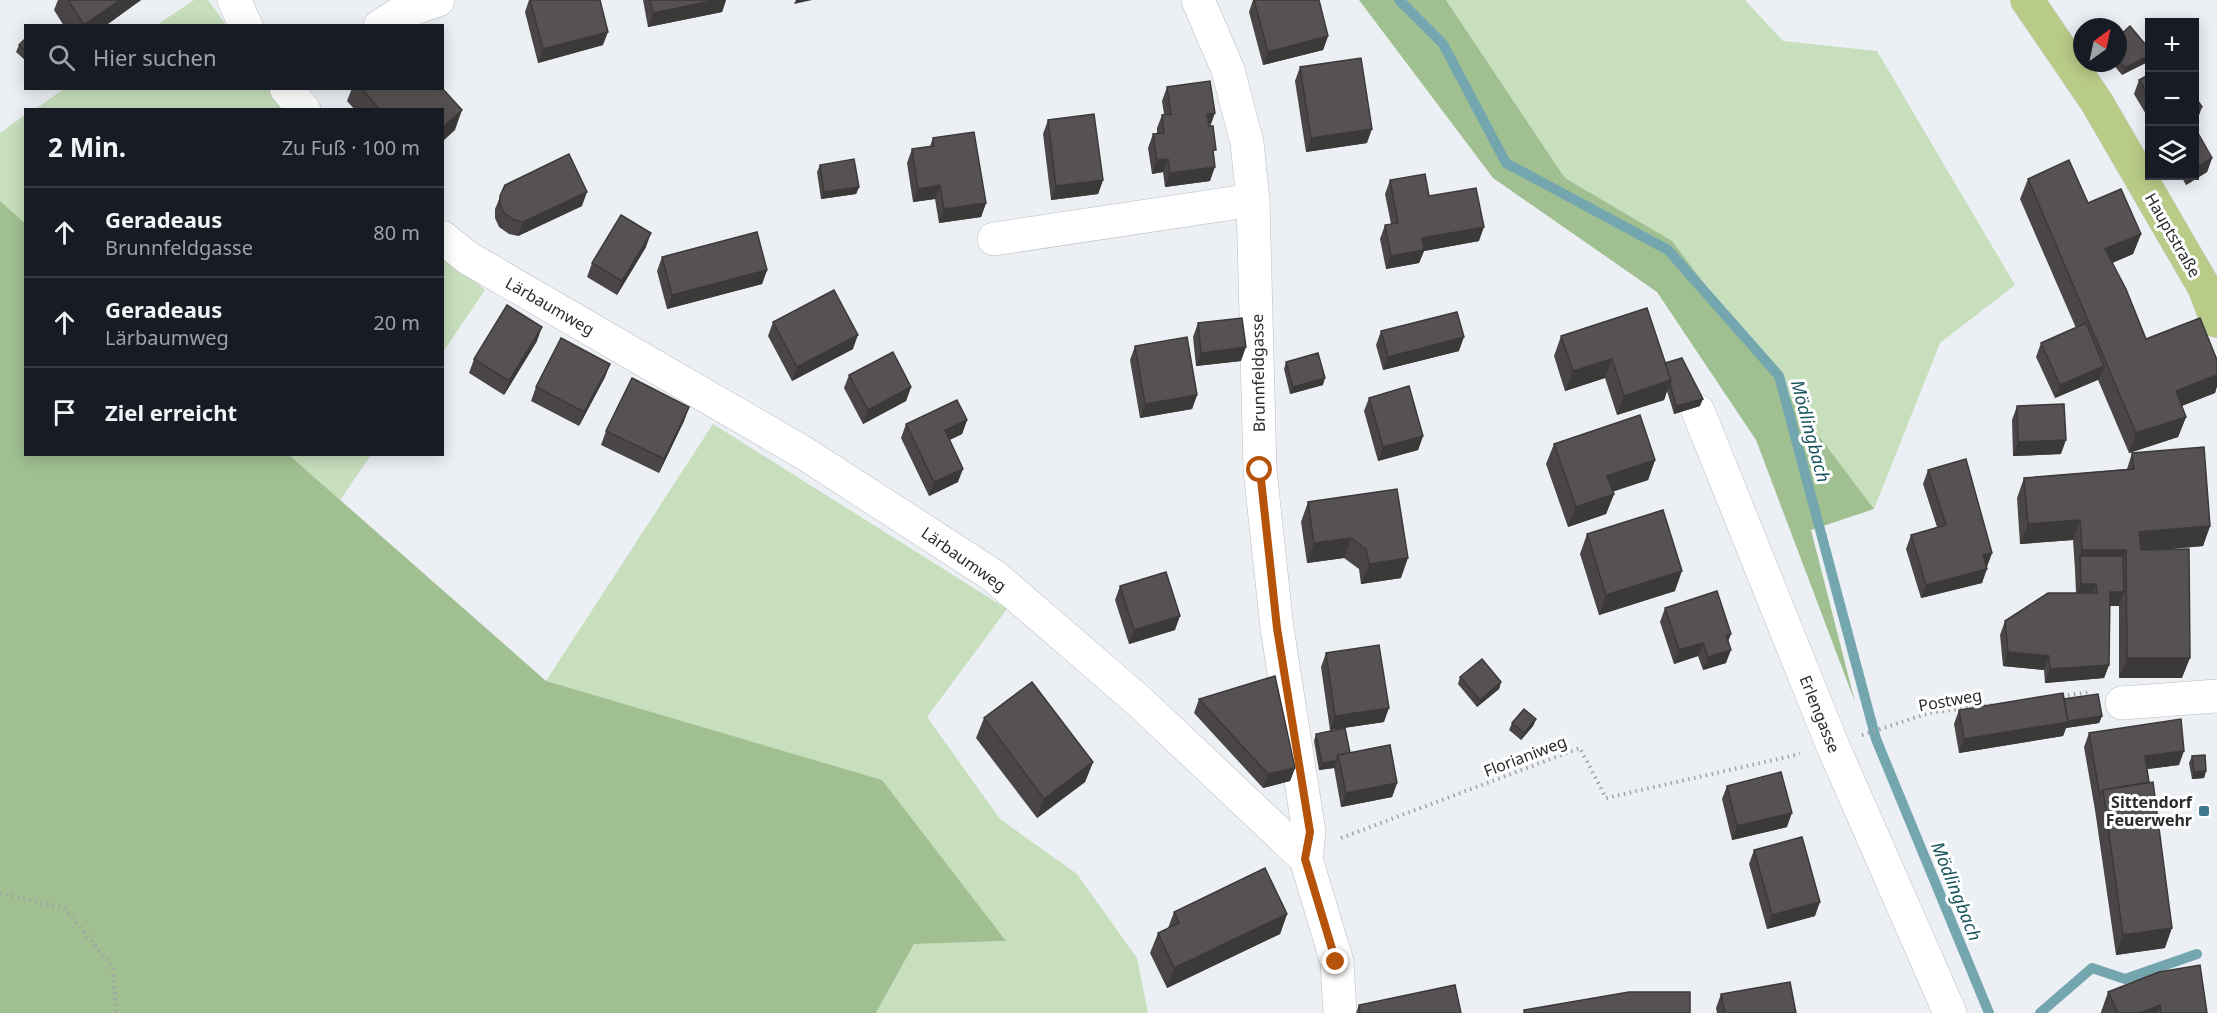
<!DOCTYPE html>
<html lang="de">
<meta charset="utf-8">
<style>
body{margin:0;font-family:"Noto Sans",sans-serif;background:#242831;color:#f1f3f6}
.controls{position:absolute;right:18px;top:18px;display:grid;overflow:hidden;border-radius:0px;box-shadow:0 3px 15px #0003}
.controls button{width:54px;height:54px;display:grid;place-items:center;padding:0;border:0;border-bottom:2px solid #363941;background:#171b24;color:#f1f3f6;font:30px sans-serif}
.compass{position:absolute;left:2073px;top:18px;width:54px;height:54px;border-radius:50%;background:#171b24;box-shadow:0 3px 15px #0003;rotate:33deg}
.stop{position:absolute;width:18px;height:18px;margin:-14px;border:4px solid #b45309;border-radius:50%;background:#fff}
.stop.end{background:#b45309;border-color:#fff;box-shadow:0 2px 6px #0008}
.list{margin:0;padding:0;list-style:none}
h2{display:flex;justify-content:space-between;align-items:center;height:78px;margin:0;padding:0 24px;font-size:26px}
h2 small{font-size:20px;font-weight:400;color:#9ea1a6}
.list li{display:grid;grid-template-columns:39px 1fr auto;gap:18px;align-items:center;box-sizing:border-box;height:90px;padding:0 24px;border-top:2px solid #363941}
.list b{display:block;font-size:22px;white-space:nowrap}
.list p{margin:0;font-size:20px;white-space:nowrap;color:#9ea1a6}
.list em{font-size:20px;font-style:normal;color:#9ea1a6}
.icon{flex:none;width:33px;height:33px;fill:none;stroke:currentColor;stroke-width:2;stroke-linecap:round;stroke-linejoin:round}
.map{position:relative;flex:none;width:2217px;height:1013px;overflow:hidden}
.search{position:absolute;background:#171b24;box-shadow:0 3px 15px #0003;left:24px;top:24px;width:420px;height:66px;display:flex;align-items:center;gap:15px;box-sizing:border-box;padding:0 21px;border-radius:0px;color:#9ea1a6;font-size:22px}
.panel{position:absolute;background:#171b24;box-shadow:0 3px 15px #0003;left:24px;top:108px;width:420px;height:348px;border-radius:0px}
.map>svg:first-child{display:block}
.green{fill:#c7dfbd}
.forest{fill:#a0c092}
.lines{fill:none;stroke-linecap:round;stroke-linejoin:round}
.stream{stroke:#74a6af;stroke-width:10}
.minor-casing{stroke:#babdc2;stroke-width:34}
.major-casing{stroke:#cccccd;stroke-width:34}
.path{stroke:#a0a2a6;stroke-width:4;stroke-dasharray:1.5 4.5;stroke-linecap:butt}
.minor{stroke:#fff;stroke-width:33}
.major{stroke:#b9cc87;stroke-width:33}
.wall{fill:#4a4647}
.shaded-wall{fill:#3c3939}
.building{fill:#565152;stroke:#3c3939;stroke-width:1.5}
.route{stroke:#b45309;stroke-width:8}
.poi-dot{fill:#3e7891;stroke:#fff;stroke-width:2}
.labels{text-anchor:middle;dominant-baseline:central;stroke-width:6;stroke-linejoin:round;paint-order:stroke}
.street-label{font-size:16px;fill:#2a2b2d;stroke:#fff}
.poi-label{font-size:16px;font-weight:bold;fill:#2a2b2d;stroke:#fff;text-anchor:end}
.water-label{font-size:18px;font-style:italic;fill:#18545d;stroke:#fff}
</style>
<div class="map">
<svg width="2217" height="1013" viewBox="0 0 2217 1013">
<rect width="100%" height="100%" fill="#eceff4"/>
<g class="green">
<path d="M194 0H208L226 25H157Z"/>
<path d="M1446 0H1745L1783 41 1877 51 2015 285 1940 343 1874 509 1672 242 1565 178Z"/>
<path d="M65 88 272 89 287 110H34Z"/>
<path d="M25 115V223L0 201V133Z"/>
<path d="M443 255 485 290 443 352Z"/>
<path d="M713 424 1007 609 927 717 1000 819 1077 874 1137 958 1148 1013H876L914 944 1006 941 546 681Z"/>
<path d="M289 455H371L340 500Z"/>
</g>
<g class="forest">
<path d="M1359 0H1446L1565 178 1672 241 1874 509 1811 530 1855 702 1756 440 1657 292 1493 178Z"/>
<path d="M0 201 25 223 26 454 289 455 546 681 882 780 1006 941 914 944 876 1013H0Z"/>
</g>
<g class="lines">
<g class="stream">
<path d="M1399 0 1443 44 1506 163 1668 250 1779 376 1876 739 1989 1013"/>
<path d="M2040 1013 2092 968 2125 979 2197 954"/>
</g>
<g class="minor-casing">
<g id="minor">
<path d="M234 0 246 26"/>
<path d="M1198 0 1228 70 1247 143 1253 200 1260 470 1277 628 1309 832 1306 859"/>
<path d="M380 26 401 13 438 0"/>
<path d="M286 88 304 110"/>
<path d="M442 237 468 258 804 453 994 576 1140 702 1306 859 1337 962 1340 1013"/>
<path d="M994 239 1253 200"/>
<path d="M1698 411 1832 744 1950 1013"/>
<path d="M2122 703 2217 696"/>
</g>
</g>
<g class="major-casing">
<path id="major" d="M2027 0 2096 101 2204 287 2217 321"/>
</g>
<g class="path">
<path d="M2062 696 2090 692"/>
<path d="M1862 735 1929 713 1992 705"/>
<path d="M1341 838 1580 748 1606 798 1800 754"/>
<path d="M0 893 64 908 113 967 116 1013"/>
</g>
<use href="#minor" class="minor"/>
<use href="#major" class="major"/>
</g>
<g class="wall">
<path d="M58 0H141L105 26H64L54 10Z"/>
<path d="M529 0H600L603 45 538 63 525 12Z"/>
<path d="M643 0H726L722 12 648 27Z"/>
<path d="M1253 0H1319L1328 36 1323 50 1263 65 1249 12Z"/>
<path d="M2118 37 2150 50 2122 75 2112 63H2118Z"/>
<path d="M26 38V61L16 52 19 45Z"/>
<path d="M1300 67 1367 143 1306 152 1295 81Z"/>
<path d="M2150 74V121L2134 94 2139 80Z"/>
<path d="M1167 87 1210 126 1214 157 1210 181 1165 187 1163 172 1152 174 1148 148 1153 134H1157V128L1162 115 1164 114 1162 101Z"/>
<path d="M352 88H442L455 130 442 110H355L347 101Z"/>
<path d="M1048 120 1103 180 1098 194 1051 200 1043 134Z"/>
<path d="M933 138 986 203 981 217 939 223 935 199 913 202 907 163 912 149 930 146Z"/>
<path d="M2212 158 2207 172 2186 185 2181 176H2194Z"/>
<path d="M820 165 859 187 856 194 821 199 817 172Z"/>
<path d="M2028 179 2088 203 2141 234 2133 254 2112 263 2146 339 2217 360V386L2215 393 2181 406 2186 417 2178 437 2129 453 2098 380 2055 398 2036 357 2041 343 2076 328 2020 199Z"/>
<path d="M1390 180 1429 196 1479 241 1424 251 1419 263 1386 269 1380 239 1385 225 1391 224 1385 194Z"/>
<path d="M505 185 582 206 518 236 509 234 499 227 495 218V209Z"/>
<path d="M646 247 617 295 587 277 592 263Z"/>
<path d="M662 257 767 270 762 284 667 309 657 271Z"/>
<path d="M773 322 853 349 792 381 768 336Z"/>
<path d="M1198 323 1241 361 1196 366 1193 337Z"/>
<path d="M1381 331 1459 351 1383 370 1376 345Z"/>
<path d="M1561 336 1665 363 1700 406 1674 414 1667 391 1664 400 1617 415 1605 378 1565 391 1554 356Z"/>
<path d="M537 341 504 395 469 373 474 359Z"/>
<path d="M1135 346 1197 395 1192 409 1140 418 1130 360Z"/>
<path d="M1286 362 1323 385 1290 394 1284 369Z"/>
<path d="M610 364 605 377 579 426 531 401 536 387Z"/>
<path d="M849 375 911 387 906 401 863 424 844 388Z"/>
<path d="M1369 398 1423 436 1418 450 1378 461 1364 411Z"/>
<path d="M2017 406 2061 454 2013 456 2012 420Z"/>
<path d="M689 407 684 421 659 473 601 445 606 431Z"/>
<path d="M967 420 962 434 950 440 958 482 929 496 901 438 906 424Z"/>
<path d="M1554 444 1655 460 1648 480 1613 491 1614 494 1606 514 1568 527 1546 464Z"/>
<path d="M2132 453 2210 526 2203 546 2162 550 2182 678H2119V606H2110L2109 665 2104 678 2045 683 2044 670 2003 666 2000 635 2005 621 2076 593 2075 570 2073 540 2020 544 2017 498 2024 478 2127 469Z"/>
<path d="M1928 470 1992 553 1986 567 1982 583 1921 598 1906 549 1911 535 1937 527 1923 484Z"/>
<path d="M1308 502 1401 578 1361 584 1359 569 1344 558 1307 563 1301 522Z"/>
<path d="M1587 534 1675 591 1599 615 1580 554Z"/>
<path d="M1120 586 1175 630 1129 644 1115 600Z"/>
<path d="M1665 608 1726 663 1703 670 1698 656 1674 664 1660 622Z"/>
<path d="M1326 653 1384 722 1330 730 1321 667Z"/>
<path d="M1460 677 1501 682 1499 689 1477 707 1458 684Z"/>
<path d="M1199 699 1295 768 1290 781 1263 788 1194 713Z"/>
<path d="M2064 699 2102 716 2099 723 2066 728 2063 736 1959 753 1954 724 1959 710Z"/>
<path d="M984 718 1093 762 1085 782 1037 818 976 738Z"/>
<path d="M1536 719 1533 726 1521 740 1509 730 1512 723Z"/>
<path d="M2089 733 2179 765 2147 769 2165 948 2116 955 2095 810 2084 747Z"/>
<path d="M1316 734 1350 753 1397 783 1392 797 1341 807 1334 768 1319 770 1314 741Z"/>
<path d="M2192 756 2206 771 2204 778 2192 779 2189 763Z"/>
<path d="M1727 786 1787 827 1732 840 1722 799Z"/>
<path d="M1754 850 1815 916 1767 929 1749 864Z"/>
<path d="M1174 912 1287 914 1280 934 1167 988 1150 953 1158 933 1168 928Z"/>
<path d="M2108 992 2207 1013H2101V1012Z"/>
<path d="M1721 994 1796 1013H1717L1716 1008Z"/>
<path d="M1359 1005 1461 1013H1356Z"/>
</g>
<g class="shaded-wall">
<path d="M120 0H141L105 26 84 25Z"/>
<path d="M717 0H726L722 12 648 27 653 13Z"/>
<path d="M796 0H812L794 4Z"/>
<path d="M608 32 603 45 538 63 543 49Z"/>
<path d="M1328 36 1323 50 1263 65 1268 52Z"/>
<path d="M2150 55V61L2122 75 2125 68Z"/>
<path d="M2202 107 2197 121 2194 122V111Z"/>
<path d="M462 110 455 130 442 142V128Z"/>
<path d="M1215 113 1210 127 1207 114Z"/>
<path d="M1372 129 1367 143 1306 152 1311 138Z"/>
<path d="M2212 158 2207 172 2186 185 2189 176H2194V169Z"/>
<path d="M1168 159 1163 172 1152 174 1157 160Z"/>
<path d="M1215 167 1210 181 1165 187 1170 173Z"/>
<path d="M1103 180 1098 194 1051 200 1056 186Z"/>
<path d="M940 185 935 199 913 202 918 189Z"/>
<path d="M859 187 856 194 821 199 824 192Z"/>
<path d="M587 192 582 206 518 236 523 222Z"/>
<path d="M986 203 981 217 939 223 944 209Z"/>
<path d="M1484 227 1479 241 1424 251 1419 263 1386 269 1391 256 1422 238Z"/>
<path d="M651 233 646 247 617 295 622 281Z"/>
<path d="M2141 234 2133 254 2098 269 2105 249Z"/>
<path d="M767 270 762 284 667 309 672 295Z"/>
<path d="M542 327 537 341 504 395 509 381Z"/>
<path d="M858 335 853 349 792 381 797 367Z"/>
<path d="M1464 337 1459 351 1383 370 1388 357Z"/>
<path d="M1246 347 1241 361 1196 366 1201 353Z"/>
<path d="M1612 359 1605 378 1565 391 1573 371Z"/>
<path d="M610 364 605 377 579 426 584 412Z"/>
<path d="M2104 366 2099 379 2055 398 2060 385Z"/>
<path d="M2217 375V386L2215 393 2169 411 2176 391Z"/>
<path d="M1325 378 1323 385 1290 394 1293 387Z"/>
<path d="M1671 380 1664 400 1617 415 1624 396Z"/>
<path d="M911 387 906 401 863 424 868 410Z"/>
<path d="M1197 395 1192 409 1140 418 1145 404Z"/>
<path d="M1703 399 1700 406 1674 414 1676 406Z"/>
<path d="M689 407 684 421 659 473 664 459Z"/>
<path d="M2186 417 2178 437 2129 453 2136 433Z"/>
<path d="M967 420 962 434 940 444 945 430Z"/>
<path d="M1423 436 1418 450 1378 461 1383 447Z"/>
<path d="M2066 440 2061 454 2013 456 2018 442Z"/>
<path d="M1655 460 1648 480 1600 496 1607 476Z"/>
<path d="M963 469 958 482 929 496 934 482Z"/>
<path d="M1614 494 1606 514 1568 527 1576 507Z"/>
<path d="M2080 520 2073 540 2020 544 2028 524Z"/>
<path d="M2210 526 2203 546 2132 552 2139 532Z"/>
<path d="M1351 538 1344 558 1307 563 1314 543Z"/>
<path d="M2082 550H2126L2118 570 2080 556Z"/>
<path d="M1992 553 1987 567 1978 569 1983 555Z"/>
<path d="M1408 558 1401 578 1361 584 1369 564Z"/>
<path d="M1987 569 1982 583 1921 598 1926 585Z"/>
<path d="M1682 571 1675 591 1599 615 1606 595Z"/>
<path d="M2081 584H2096L2091 598 2076 597Z"/>
<path d="M2110 592H2124L2119 606H2105Z"/>
<path d="M1180 616 1175 630 1129 644 1134 630Z"/>
<path d="M1731 634 1726 647V635Z"/>
<path d="M1703 643 1698 656 1674 664 1679 650Z"/>
<path d="M1731 650 1726 663 1703 670 1708 657Z"/>
<path d="M2008 652 2049 656 2044 670 2003 666Z"/>
<path d="M2127 658H2190L2182 678H2119Z"/>
<path d="M2109 665 2104 678 2045 683 2050 669Z"/>
<path d="M1501 682 1499 689 1477 707 1480 700Z"/>
<path d="M1389 708 1384 722 1330 730 1335 716Z"/>
<path d="M2102 716 2099 723 2066 728 2063 736 1959 753 1964 739 2064 721Z"/>
<path d="M1536 719 1533 726 1521 740 1524 733Z"/>
<path d="M2184 751 2179 765 2140 770 2145 756Z"/>
<path d="M1336 761 1334 768 1319 770 1322 763Z"/>
<path d="M1093 762 1085 782 1037 818 1044 799Z"/>
<path d="M1295 768 1290 781 1263 788 1268 774Z"/>
<path d="M2206 771 2204 778 2192 779 2194 772Z"/>
<path d="M1397 783 1392 797 1341 807 1346 793Z"/>
<path d="M1792 813 1787 827 1732 840 1737 826Z"/>
<path d="M1820 902 1815 916 1767 929 1772 915Z"/>
<path d="M1287 914 1280 934 1167 988 1174 968Z"/>
<path d="M2172 928 2165 948 2116 955 2123 935Z"/>
<path d="M2160 1005 2157 1013H2140Z"/>
</g>
<g class="building">
<path d="M68 0H120L84 25Z"/>
<path d="M530 0H600L608 32 543 49Z"/>
<path d="M650 0H717L653 13Z"/>
<path d="M1254 0H1319L1328 36 1268 52Z"/>
<path d="M2130 26 2150 50V55L2125 68 2118 60V37Z"/>
<path d="M26 38V51L19 45Z"/>
<path d="M1361 58 1372 129 1311 138 1300 67Z"/>
<path d="M2150 74V98L2139 80Z"/>
<path d="M1210 81 1215 113 1207 114 1209 126H1213L1216 150H1213L1215 167 1170 173 1168 159 1157 160 1153 134 1164 133 1162 115 1171 114 1167 87Z"/>
<path d="M361 88H442L462 110 442 128V110H380Z"/>
<path d="M2194 95 2202 107 2194 111Z"/>
<path d="M1094 114 1103 180 1056 186 1048 120Z"/>
<path d="M2194 126 2212 158 2194 169Z"/>
<path d="M974 132 986 203 944 209 940 185 918 189 912 149 934 146 933 138Z"/>
<path d="M569 154 587 192 523 222 514 220 504 213 500 204V196L505 185Z"/>
<path d="M854 159 859 187 824 192 820 165Z"/>
<path d="M2069 160 2088 203 2121 189 2141 234 2105 249 2126 289 2146 339 2200 318 2217 360V375L2176 391 2186 417 2136 433 2028 179Z"/>
<path d="M1425 174 1429 196 1476 188 1484 227 1422 238 1424 250 1391 256 1385 225 1398 223 1390 180Z"/>
<path d="M621 215 651 233 622 281 592 263Z"/>
<path d="M757 232 767 270 672 295 662 257Z"/>
<path d="M834 290 858 335 797 367 773 322Z"/>
<path d="M507 305 542 327 509 381 474 359Z"/>
<path d="M1647 308 1671 380 1624 396 1612 359 1573 371 1561 336Z"/>
<path d="M1457 312 1464 337 1388 357 1381 331Z"/>
<path d="M1242 318 1246 347 1201 353 1198 323Z"/>
<path d="M2086 323 2104 366 2060 385 2041 343Z"/>
<path d="M1187 337 1197 395 1145 404 1135 346Z"/>
<path d="M561 338 610 364 584 412 536 387Z"/>
<path d="M893 352 911 387 868 410 849 375Z"/>
<path d="M1318 353 1325 378 1293 387 1286 362Z"/>
<path d="M1682 358 1703 399 1676 406 1670 384 1671 380 1665 363Z"/>
<path d="M632 378 689 407 664 459 606 431Z"/>
<path d="M1409 386 1423 436 1383 447 1369 398Z"/>
<path d="M957 400 967 420 945 430 963 469 934 482 906 424Z"/>
<path d="M2064 404 2066 440 2018 442 2017 406Z"/>
<path d="M1640 415 1655 460 1607 476 1614 494 1576 507 1554 444Z"/>
<path d="M2204 447 2210 526 2139 532 2141 550 2189 549 2190 658H2127L2126 550H2082L2080 520 2028 524 2024 478 2134 469 2132 453Z"/>
<path d="M1966 459 1992 553 1983 555 1987 569 1926 585 1911 535 1946 525 1928 470Z"/>
<path d="M1397 489 1408 558 1369 564 1366 549 1351 538 1314 543 1308 502Z"/>
<path d="M1663 510 1682 571 1606 595 1587 534Z"/>
<path d="M2080 556H2123L2124 592H2110L2109 665 2050 669 2049 656 2008 652 2005 621 2048 593H2097L2096 584H2081Z"/>
<path d="M1166 572 1180 616 1134 630 1120 586Z"/>
<path d="M1717 591 1731 634 1726 635 1731 650 1708 657 1703 643 1679 650 1665 608Z"/>
<path d="M1379 645 1389 708 1335 716 1326 653Z"/>
<path d="M1482 659 1501 682 1480 700 1460 677Z"/>
<path d="M1275 676 1295 768 1268 774 1199 699Z"/>
<path d="M1032 682 1093 762 1044 799 984 718Z"/>
<path d="M2063 693 2068 722 1964 739 1959 710Z"/>
<path d="M2098 694 2102 716 2068 721 2064 699Z"/>
<path d="M1524 709 1536 719 1524 733 1512 723Z"/>
<path d="M2181 719 2184 751 2145 756 2149 782 2103 790 2100 796 2089 733Z"/>
<path d="M1345 728 1350 753 1338 755 1336 761 1322 763 1316 734Z"/>
<path d="M1390 745 1397 783 1346 793 1338 755Z"/>
<path d="M2205 755 2206 771 2194 772 2192 756Z"/>
<path d="M1781 772 1792 813 1737 826 1727 786Z"/>
<path d="M2153 782 2172 928 2123 935 2103 790Z"/>
<path d="M1802 837 1820 902 1772 915 1754 850Z"/>
<path d="M1265 868 1287 914 1174 968 1158 933 1179 923 1174 912Z"/>
<path d="M2200 965 2207 1013H2161L2160 1005 2140 1013H2118L2108 992 2159 972Z"/>
<path d="M1790 982 1796 1013H1725L1721 994Z"/>
<path d="M1455 985 1461 1013H1360L1359 1005Z"/>
<path d="M1629 992H1690V1013H1524V1010Z"/>
</g>
<g class="lines">
<path class="route" d="M1260 470 1277 628 1310 832 1305 859 1336 962"/>
</g>
<rect class="poi-dot" x="2198" y="805" width="12" height="12" rx="3"/>
<g class="labels">
<g class="street-label">
<text transform="translate(2173 235) rotate(60)">Hauptstraße</text>
<text transform="translate(550 306) rotate(30)">Lärbaumweg</text>
<text transform="translate(1258 373) rotate(-91)">Brunnfeldgasse</text>
<text transform="translate(964 559) rotate(35)">Lärbaumweg</text>
<text transform="translate(1950 700) rotate(-10)">Postweg</text>
<text transform="translate(1820 714) rotate(68)">Erlengasse</text>
<text transform="translate(1525 756) rotate(-21)">Florianiweg</text>
</g>
<g class="poi-label">
<text x="2192" y="802">Sittendorf<tspan x="2192" dy="18">Feuerwehr</tspan></text>
</g>
<g class="water-label">
<text transform="translate(1811 431) rotate(75)">Mödlingbach</text>
<text transform="translate(1957 891) rotate(68)">Mödlingbach</text>
</g>
</g>
</svg>
<div class="controls">
<button>+</button>
<button>−</button>
<button><svg class="icon" aria-label="layers" viewBox="0 0 24 24"><path d="M12 4l9 5-9 5-9-5zM3 14l9 5 9-5"/></svg></button>
</div>
<svg class="compass" viewBox="-18 -18 36 36"><path d="M0-13l5 13h-10z" fill="#e53935"/><path d="M0 13l5-13h-10z" fill="#9ea1a6"/></svg>
<div class="stop" style="left:1260px;top:470px"></div>
<div class="stop end" style="left:1336px;top:962px"></div>
<div class="search"><svg class="icon" aria-label="search" viewBox="0 0 24 24"><circle cx="10" cy="10" r="6"/><path d="M15 15l6 6"/></svg>Hier suchen</div>
<section class="panel">
<h2>2 Min.<small>Zu Fuß · 100 m</small></h2>
<ul class="list">
<li><svg class="icon" aria-label="ahead" viewBox="0 0 24 24"><path d="M12 20V5M6 11l6-6 6 6"/></svg><div><b>Geradeaus</b><p>Brunnfeldgasse</p></div><em>80 m</em></li>
<li><svg class="icon" aria-label="ahead" viewBox="0 0 24 24"><path d="M12 20V5M6 11l6-6 6 6"/></svg><div><b>Geradeaus</b><p>Lärbaumweg</p></div><em>20 m</em></li>
<li><svg class="icon" aria-label="arrive" viewBox="0 0 24 24"><path d="M6 21V4h12l-3 4 3 4H6"/></svg><div><b>Ziel erreicht</b></div></li>
</ul>
</section>
</div>
